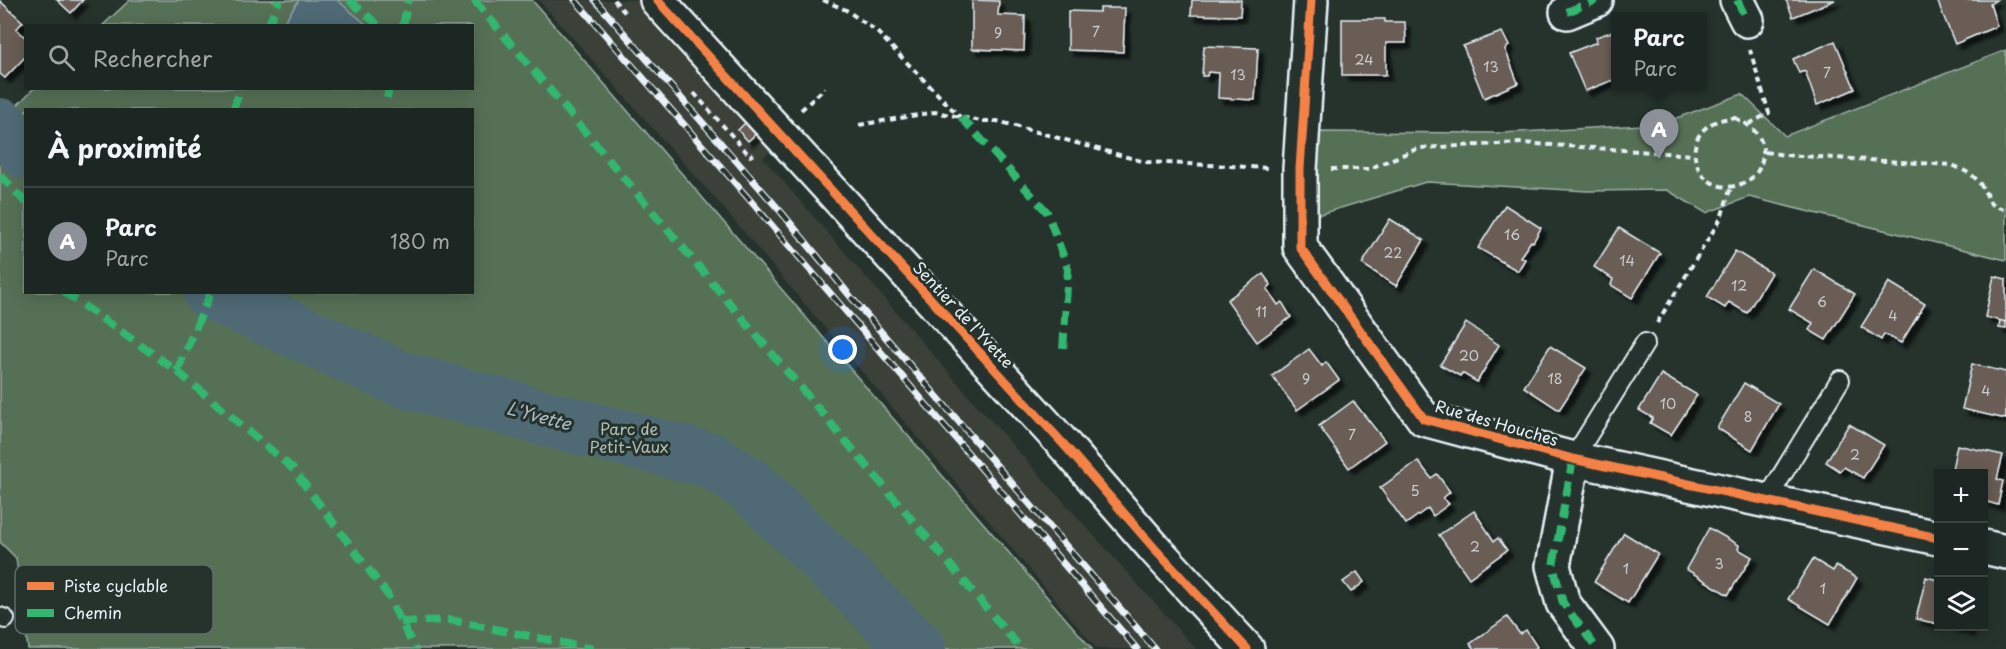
<!DOCTYPE html>
<html lang="fr">
<meta charset="utf-8">
<style>
body{margin:0;font-family:"Playpen Sans",sans-serif;background:#29322f;color:#f1f3f6}
.controls{position:absolute;right:18px;bottom:18px;display:grid;overflow:hidden;border-radius:0px;box-shadow:0 3px 15px #0003}
.controls button{width:54px;height:54px;display:grid;place-items:center;padding:0;border:0;border-bottom:2px solid #3a4340;background:#1c2622;color:#f1f3f6;font:30px sans-serif}
.you{position:absolute;left:843px;top:350px;width:21px;height:21px;margin:-15px;border:4px solid #fff;border-radius:50%;background:#1a73e8;box-shadow:0 0 0 9px #1a73e833}
.badge{display:grid;place-items:center;width:39px;height:39px;border-radius:50%;background:#8c9099;color:#fff;font-size:20px;font-weight:700}
.pin{position:absolute;translate:-50% -50px;filter:drop-shadow(0 2px 3px #0008)}
.pin::after{content:'';position:absolute;top:32px;width:21px;height:18px;background:inherit;clip-path:polygon(0 0,100% 0,50% 100%)}
.popup{position:absolute;left:1611px;top:12px;width:96px;height:78px;box-sizing:border-box;display:grid;place-content:center;border-radius:0px;background:#1c2622;filter:drop-shadow(0 2px 4px #0005);font-size:20px;white-space:nowrap;color:#a0a5a5}
.popup b{font-size:22px;color:#f1f3f6}
.popup::after{content:'';position:absolute;left:50%;top:100%;margin-left:-12px;border:12px solid transparent;border-top-color:#1c2622}
.list{margin:0;padding:0;list-style:none}
h2{display:flex;justify-content:space-between;align-items:center;height:78px;margin:0;padding:0 24px;font-size:26px}
h2 small{font-size:20px;font-weight:400;color:#a0a5a5}
.list li{display:grid;grid-template-columns:39px 1fr auto;gap:18px;align-items:center;box-sizing:border-box;height:108px;padding:0 24px;border-top:2px solid #3a4340}
.list b{display:block;font-size:22px;white-space:nowrap}
.list p{margin:0;font-size:20px;white-space:nowrap;color:#a0a5a5}
.list em{font-size:20px;font-style:normal;color:#a0a5a5}
.icon{flex:none;width:33px;height:33px;fill:none;stroke:currentColor;stroke-width:2;stroke-linecap:round;stroke-linejoin:round}
.map{position:relative;flex:none;width:2006px;height:649px;overflow:hidden}
.search{position:absolute;background:#1c2622;box-shadow:0 3px 15px #0003;left:24px;top:24px;width:450px;height:66px;display:flex;align-items:center;gap:15px;box-sizing:border-box;padding:0 21px;border-radius:0px;color:#a0a5a5;font-size:22px}
.panel{position:absolute;background:#1c2622;box-shadow:0 3px 15px #0003;left:24px;top:108px;width:450px;height:186px;border-radius:0px}
.map>svg:first-child{display:block}
.built{fill:#3a4039}
.green{fill:#567056;stroke:#9fb0a7;stroke-width:1.5;fill-rule:evenodd}
.water{fill:#4f6a75;stroke:#8ca0a9;stroke-width:1.5}
.lines{fill:none;stroke-linecap:round;stroke-linejoin:round}
.river{stroke:#4f6a75;stroke-width:56}
.building{fill:#695d55;stroke:#e8f1f8;stroke-width:1.5;filter:url(#shadow)}
.service-casing{stroke:#e8f1f8;stroke-width:22}
.minor-casing{stroke:#e8f1f8;stroke-width:38}
.path{stroke:#e8f1f8;stroke-width:4;stroke-dasharray:6 4.5;stroke-linecap:butt}
.service{stroke:#26332d;stroke-width:18}
.minor{stroke:#26332d;stroke-width:33}
.rail-casing{stroke:#e8f1f8;stroke-width:7}
.rail{stroke:#26332d;stroke-width:4.5;stroke-dasharray:14;stroke-linecap:butt}
.quiet{stroke:#33b770;stroke-width:8;stroke-dasharray:15 8;stroke-linecap:butt}
.cycleway-casing{stroke:#26332d;stroke-width:13}
.cycleway{stroke:#f48246;stroke-width:9}
.labels{text-anchor:middle;dominant-baseline:central;stroke-width:6;stroke-linejoin:round;paint-order:stroke}
.number-label{font-size:14px;fill:#c8cccf}
.street-label{font-size:16px;fill:#e8f1f8;stroke:#26332d}
.park-label{font-size:16px;fill:#aebdb7;stroke:#26332d}
.water-label{font-size:18px;font-style:italic;fill:#abbbc4;stroke:#26332d}
.key{fill:#26332d;stroke:#606c6a;stroke-width:1.5}
.key-label{font-size:16px;fill:#e8f1f8}
</style>
<div class="map">
<svg width="2006" height="649" viewBox="0 0 2006 649">
<defs>
<filter id="shadow"><feDropShadow dx="5.5" dy="5.5" stdDeviation="1.5" flood-color="#0009"/></filter>
</defs>
<rect width="100%" height="100%" fill="#26332d"/>
<filter id="ink" filterUnits="userSpaceOnUse"><feTurbulence type="fractalNoise" baseFrequency=".0167" numOctaves="2"/><feDisplacementMap in="SourceGraphic" scale="12" xChannelSelector="R" yChannelSelector="G"/><feConvolveMatrix kernelMatrix="1 2 1 2 8 2 1 2 1" color-interpolation-filters="sRGB"/></filter>
<g filter="url(#ink)">
<path class="built" d="M539 0H639L772 149 763 158 973 401 1196 649H1097L720 204Z"/>
<g class="green">
<path d="M130 0H532L1092 649H28L16 558 0 542V123L34 88H472V26L103 25ZM26 110H472V292H26Z"/>
<path d="M2006 50V260L1749 197 1706 213 1667 190 1587 191 1426 182 1311 217 1313 132 1502 133 1660 124 1742 94 1785 136Z"/>
</g>
<path class="water" d="M299 0H337L367 25H282Z"/>
<g class="lines">
<g class="river">
<path d="M0 126 26 151"/>
<path d="M211 292 401 379 545 418 713 461 752 487 918 649"/>
</g>
</g>
<g class="building">
<path d="M57 0H83L71 13Z"/>
<path d="M972 0 999 1 998 15 1025 16 1024 51 972 49Z"/>
<path d="M1192 0H1241L1240 16 1191 15Z"/>
<path d="M1786 0H1835L1793 17Z"/>
<path d="M1937 0H1996L1990 4 1997 26 1955 44Z"/>
<path d="M0 1 23 22 16 29 26 38V56L5 78 0 74Z"/>
<path d="M1100 8H1125L1123 52 1068 50V11L1100 12Z"/>
<path d="M1342 19H1385V22H1405L1406 43H1386V75H1342Z"/>
<path d="M1502 32 1509 46 1505 49 1518 83 1484 98 1463 46Z"/>
<path d="M1611 32 1616 42V79L1585 91 1569 53 1597 42 1596 37Z"/>
<path d="M1835 41 1855 89 1817 105 1805 71 1799 73 1793 59Z"/>
<path d="M1204 46 1258 48 1255 100 1218 98 1219 73 1208 72 1207 76H1202Z"/>
<path d="M747 121 757 133 748 141 738 130Z"/>
<path d="M1505 205 1541 228 1533 242 1531 241 1520 257 1525 259 1518 271 1478 248Z"/>
<path d="M1390 219 1424 240 1396 286 1362 264Z"/>
<path d="M1619 228 1660 253 1632 298 1611 285 1613 279 1594 267Z"/>
<path d="M1735 251 1771 273 1747 313 1729 302 1725 308 1707 297Z"/>
<path d="M1814 269 1855 294 1826 340 1809 330 1813 323 1789 309Z"/>
<path d="M1263 274 1271 285 1267 289 1278 305 1282 302 1291 317 1257 342 1227 300Z"/>
<path d="M1994 276 2006 279V322L1985 317Z"/>
<path d="M1889 282 1925 304 1901 343 1884 334 1881 340 1861 327Z"/>
<path d="M2000 321 2006 322V329L1999 328Z"/>
<path d="M1466 323 1499 345 1477 382 1462 373 1460 376 1440 365Z"/>
<path d="M1550 346 1586 368 1559 410 1524 387Z"/>
<path d="M1309 349 1322 366 1326 362 1339 380 1297 410 1272 376Z"/>
<path d="M1972 364 2006 372V419L1962 409Z"/>
<path d="M1661 374 1697 395 1671 435 1650 423 1653 418 1639 410Z"/>
<path d="M1744 383 1779 404 1752 450 1717 428Z"/>
<path d="M1353 401 1385 441 1349 468 1319 426Z"/>
<path d="M1849 424 1884 445 1863 478 1844 467 1840 471 1826 462Z"/>
<path d="M1957 445 2003 455 1997 479 2003 481 1998 505 1984 501V474H1951Z"/>
<path d="M1418 461 1431 478 1437 474 1450 492 1443 498 1449 504 1433 516 1428 508 1406 524 1380 488Z"/>
<path d="M1474 511 1494 541 1498 538 1507 550 1469 578 1439 535Z"/>
<path d="M1709 528 1739 545 1738 549 1752 557 1728 595 1686 569Z"/>
<path d="M1624 533 1658 554 1628 603 1594 582Z"/>
<path d="M1813 559 1833 571 1836 566 1857 578 1830 624 1788 599Z"/>
<path d="M1357 572 1364 582 1351 592 1343 582Z"/>
<path d="M1926 577 1938 580V624L1916 619Z"/>
<path d="M1507 617 1520 634 1526 630 1537 647 1534 649H1474L1470 644Z"/>
<path d="M1949 626H1970L1969 631Z"/>
</g>
<g class="lines">
<g class="service-casing">
<g id="service">
<path d="M1573 459 1645 343"/>
<path d="M1766 501 1840 380"/>
<path d="M0 617 5 619"/>
</g>
</g>
<g class="minor-casing">
<g id="minor">
<path d="M657 0 1067 448 1155 549 1247 649"/>
<path d="M1311 0 1300 169V247L1424 419 1573 459 1938 538"/>
<path d="M1737 0 1747 20"/>
<path d="M1567 12 1596 0"/>
<path d="M1573 459 1553 566 1563 603 1597 649"/>
<path d="M1984 547 2006 552"/>
</g>
</g>
<g class="path">
<path d="M614 0 626 14"/>
<path d="M823 0 846 10 875 30 960 117"/>
<path d="M694 93 750 156 753 154"/>
<path d="M801 110 825 88"/>
<path d="M1735 118C1758 128 1772 147 1757 172 1752 179 1744 184 1735 186 1690 195 1673 120 1735 118Z"/>
<path d="M1749 124 1769 113 1750 50"/>
<path d="M859 125 935 112 981 121H997L1145 162 1269 168"/>
<path d="M1765 152 1785 155 1952 165C1978 176 1979 180 1991 204L2003 209 2006 208"/>
<path d="M1331 169H1368L1419 148 1523 143 1694 155"/>
<path d="M1657 323 1721 218 1731 187"/>
</g>
<use href="#service" class="service"/>
<use href="#minor" class="minor"/>
<g class="rail-casing">
<g id="rail">
<path d="M575 0 749 199 1137 649"/>
<path d="M595 0 782 213 851 297 1155 649"/>
</g>
</g>
<use href="#rail" class="rail"/>
<g class="quiet">
<path d="M349 0 379 26"/>
<path d="M474 0 1021 649"/>
<path d="M1737 0 1747 20"/>
<path d="M1567 12 1596 0"/>
<path d="M268 26 279 0"/>
<path d="M403 26 408 0"/>
<path d="M387 98 389 88"/>
<path d="M233 110 241 88"/>
<path d="M961 117 1047 212 1068 269 1063 351"/>
<path d="M0 175 26 203"/>
<path d="M64 292 177 371 292 468 387 594 415 649"/>
<path d="M177 371 211 292"/>
<path d="M1573 459 1553 566 1563 603 1597 649"/>
<path d="M401 622 450 620 593 649"/>
</g>
<g class="cycleway-casing">
<g id="cycleway">
<path d="M657 0 1067 448 1155 549 1247 649"/>
<path d="M1311 0 1300 169V247L1424 419 1573 459 1938 538"/>
</g>
</g>
<use href="#cycleway" class="cycleway"/>
</g>
</g>
<g class="labels">
<g class="number-label">
<text x="1096" y="31">7</text>
<text x="998" y="32">9</text>
<text x="1364" y="59">24</text>
<text x="1491" y="66">13</text>
<text x="1827" y="72">7</text>
<text x="1238" y="74">13</text>
<text x="1512" y="234">16</text>
<text x="1393" y="252">22</text>
<text x="1627" y="260">14</text>
<text x="1739" y="285">12</text>
<text x="1822" y="301">6</text>
<text x="1261" y="311">11</text>
<text x="1893" y="315">4</text>
<text x="1469" y="355">20</text>
<text x="1306" y="378">9</text>
<text x="1555" y="378">18</text>
<text x="1986" y="390">4</text>
<text x="1668" y="403">10</text>
<text x="1748" y="416">8</text>
<text x="1352" y="434">7</text>
<text x="1855" y="454">2</text>
<text x="1415" y="490">5</text>
<text x="1475" y="546">2</text>
<text x="1719" y="563">3</text>
<text x="1626" y="568">1</text>
<text x="1823" y="588">1</text>
</g>
<g class="street-label">
<text transform="translate(964 314) rotate(47)">Sentier de l'Yvette</text>
<text transform="translate(1497 422) rotate(16)">Rue des Houches</text>
</g>
<g class="park-label">
<text x="629" y="428">Parc de<tspan x="629" dy="18">Petit-Vaux</tspan></text>
</g>
<g class="water-label">
<text transform="translate(539 415) rotate(15)">L'Yvette</text>
</g>
</g>
<rect x="15" y="565" width="198" height="69" rx="9" class="key"/>
<rect x="27" y="582" width="27" height="8" fill="#f48246"/>
<rect x="27" y="609" width="27" height="8" fill="#33b770"/>
<g class="key-label">
<text x="64" y="592">Piste cyclable</text>
<text x="64" y="619">Chemin</text>
</g>
</svg>
<div class="controls">
<button>+</button>
<button>−</button>
<button><svg class="icon" aria-label="layers" viewBox="0 0 24 24"><path d="M12 4l9 5-9 5-9-5zM3 14l9 5 9-5"/></svg></button>
</div>
<div class="you"></div>
<div class="pin badge" style="left:1659px;top:159px">A</div>
<div class="popup"><b>Parc</b>Parc</div>
<div class="search"><svg class="icon" aria-label="search" viewBox="0 0 24 24"><circle cx="10" cy="10" r="6"/><path d="M15 15l6 6"/></svg>Rechercher</div>
<section class="panel">
<h2>À proximité<small></small></h2>
<ul class="list">
<li><span class="badge">A</span><div><b>Parc</b><p>Parc</p></div><em>180 m</em></li>
</ul>
</section>
</div>
